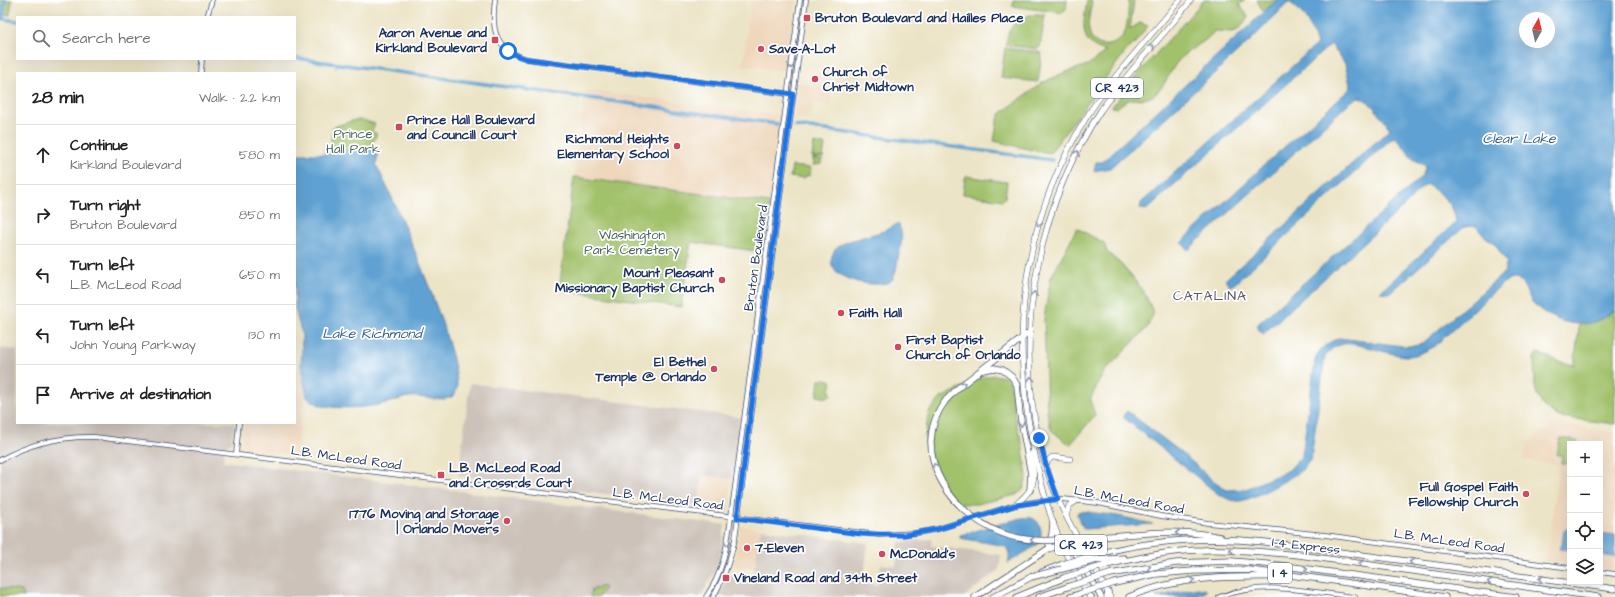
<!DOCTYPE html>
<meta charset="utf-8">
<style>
body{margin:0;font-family:"Architects Daughter",sans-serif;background:#f2f2f2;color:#222}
.controls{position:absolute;right:12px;bottom:12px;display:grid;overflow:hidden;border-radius:0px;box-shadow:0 4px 16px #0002}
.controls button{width:36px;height:36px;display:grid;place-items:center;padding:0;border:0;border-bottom:1px solid #e0e0e0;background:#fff;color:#222;font:20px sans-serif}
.compass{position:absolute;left:1519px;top:12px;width:36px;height:36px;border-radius:50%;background:#fff;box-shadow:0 4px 16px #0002;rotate:8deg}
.stop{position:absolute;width:12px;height:12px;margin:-9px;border:3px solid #1a73e8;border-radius:50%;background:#fff}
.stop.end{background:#1a73e8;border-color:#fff;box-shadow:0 1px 4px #0008}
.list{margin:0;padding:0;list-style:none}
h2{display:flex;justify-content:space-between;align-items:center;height:52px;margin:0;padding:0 16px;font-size:17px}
h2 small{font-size:13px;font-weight:400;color:#767676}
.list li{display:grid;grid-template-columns:26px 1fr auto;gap:12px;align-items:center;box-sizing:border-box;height:60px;padding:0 16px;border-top:1px solid #e0e0e0}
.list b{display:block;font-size:15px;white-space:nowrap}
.list p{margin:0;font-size:13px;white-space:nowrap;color:#767676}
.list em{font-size:13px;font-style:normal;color:#767676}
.icon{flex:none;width:22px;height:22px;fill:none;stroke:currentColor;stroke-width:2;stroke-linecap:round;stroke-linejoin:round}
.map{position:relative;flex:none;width:1615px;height:597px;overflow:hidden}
.search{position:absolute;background:#fff;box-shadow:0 4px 16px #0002;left:16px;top:16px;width:280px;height:44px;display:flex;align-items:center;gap:10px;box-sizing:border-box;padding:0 14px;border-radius:0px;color:#767676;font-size:15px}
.panel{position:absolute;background:#fff;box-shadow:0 4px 16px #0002;left:16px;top:72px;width:280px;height:352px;border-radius:0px}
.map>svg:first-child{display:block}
.built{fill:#eed7bb}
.industrial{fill:#ccc2b9}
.green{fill:#a1c16a;stroke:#5e7864}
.water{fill:#5fa1d2;stroke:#3d6898;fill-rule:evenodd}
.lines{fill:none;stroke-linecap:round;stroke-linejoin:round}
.stream{stroke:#5fa1d2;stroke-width:1}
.canal{stroke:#5fa1d2;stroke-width:3.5}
.tertiary-casing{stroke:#3a4a6e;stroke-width:5.5}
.primary-casing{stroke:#3a4a6e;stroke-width:6}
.motorway-casing{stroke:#3a4a6e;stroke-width:7}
.tertiary{stroke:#fff;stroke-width:4}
.primary{stroke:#fff;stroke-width:5}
.motorway{stroke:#fff;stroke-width:5.5}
.motorway-bridge-casing{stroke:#3a4a6e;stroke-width:7;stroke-linecap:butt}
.motorway-bridge{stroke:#fff;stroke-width:5.5}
.oneway{stroke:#8d97ae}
.route{stroke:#1a73e8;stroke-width:5}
.poi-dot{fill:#d1495b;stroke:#fff;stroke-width:1.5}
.labels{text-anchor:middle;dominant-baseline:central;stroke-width:3.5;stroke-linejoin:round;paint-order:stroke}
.shield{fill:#fff;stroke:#5f6d8e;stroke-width:1}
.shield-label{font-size:12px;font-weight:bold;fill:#1b2f5e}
.poi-label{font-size:13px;font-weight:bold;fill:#1b2f5e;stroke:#fff;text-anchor:start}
.park-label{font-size:13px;fill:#4a6262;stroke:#fff}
.street-label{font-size:13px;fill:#1b2f5e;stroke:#fff}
.water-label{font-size:14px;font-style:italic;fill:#365d8c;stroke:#fff}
.neighbourhood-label{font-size:14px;letter-spacing:1px;fill:#5f566a;stroke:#fff}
</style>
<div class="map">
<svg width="1615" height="597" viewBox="0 0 1615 597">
<rect width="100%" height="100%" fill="#fff"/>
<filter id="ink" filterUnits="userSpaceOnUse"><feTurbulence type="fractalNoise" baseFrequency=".025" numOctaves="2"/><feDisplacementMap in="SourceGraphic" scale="8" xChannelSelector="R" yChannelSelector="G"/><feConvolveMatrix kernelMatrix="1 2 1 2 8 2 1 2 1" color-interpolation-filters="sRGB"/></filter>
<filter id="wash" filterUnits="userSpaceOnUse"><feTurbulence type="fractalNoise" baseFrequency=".012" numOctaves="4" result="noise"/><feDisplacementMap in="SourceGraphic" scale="16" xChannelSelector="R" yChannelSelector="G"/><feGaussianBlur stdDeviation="0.9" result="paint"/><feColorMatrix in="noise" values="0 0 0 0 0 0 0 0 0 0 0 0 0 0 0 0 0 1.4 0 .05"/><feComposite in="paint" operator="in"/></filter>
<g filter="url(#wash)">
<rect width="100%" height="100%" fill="#ece4c6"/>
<g class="built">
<path d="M751 0H796L787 71 743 65Z"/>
<path d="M799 83 827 86 826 94 832 95 831 105 813 103 811 120 794 118Z"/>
<path d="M586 90 781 115 769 203 574 177Z"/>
<path d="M295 369 308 371 296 456 249 449 246 448 243 442 245 423H295Z"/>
<path d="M1552 424 1615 432V570L1600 568V444H1570V564L1546 561 1559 465 1524 460 1527 443Z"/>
<path d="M702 475 732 479 728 509 698 505Z"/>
<path d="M740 526 761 529 755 568 734 566Z"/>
</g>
<g class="industrial">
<path d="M0 348 17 350V423H234L232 442 229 445 225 446 223 461 725 525 720 557 714 573 700 597H0Z"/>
<path d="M470 383 740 417 732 479 702 475 698 505 458 476Z"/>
<path d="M761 529 868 543 863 583 878 585 881 564 896 566 899 542 932 539 931 546 1001 555 999 570 964 597H718L731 574 753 576Z"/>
</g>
<g class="green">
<path d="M0 0H12L10 15 1 14 0 22Z"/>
<path d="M1013 0H1067L1066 9 1062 13 1012 6Z"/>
<path d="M1087 0H1092C1091 9 1087 22 1089 31 1093 50 1115 49 1124 34 1128 27 1128 8 1129 0H1134L1130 29 1140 23 1148 26 1134 44 1126 51 1050 153 1032 150 994 141 997 122 1000 114 1042 83 1063 73 1088 65 1106 51C1077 44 1084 23 1087 0Z"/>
<path d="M1204 0H1245L1239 5 1248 16C1236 37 1236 31 1214 31 1210 40 1189 49 1181 58 1170 68 1166 87 1154 95 1146 101 1138 97 1130 100 1125 101 1120 105 1117 108L1112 107 1131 82Z"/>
<path d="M1257 0H1277L1263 12Z"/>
<path d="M1030 15H1045L1040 47 1037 49 1006 45C1007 29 1015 19 1030 15Z"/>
<path d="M1005 48 1039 52 1042 54 1038 82 1001 78Z"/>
<path d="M1607 118 1615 119V424L1560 417 1552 413 1543 406 1537 395 1535 387 1534 358 1537 353 1561 362 1574 365Z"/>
<path d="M355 120H362L375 124 372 131 377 134 373 142 369 164 328 159 333 127Z"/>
<path d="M814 143 825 145 823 158 812 157Z"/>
<path d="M813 158 823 160 821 164 813 165Z"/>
<path d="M792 166 811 168 810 176 807 175 804 179 790 177Z"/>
<path d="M966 176 1007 182 1005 198 1003 200 963 194 965 178Z"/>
<path d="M574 177 769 203 763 252 691 242 681 307 559 290Z"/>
<path d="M1077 228 1104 243 1107 252 1121 264 1142 289 1154 313 1147 328 1104 372 1090 400 1095 415 1070 445 1051 430 1047 411 1044 318 1051 277Z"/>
<path d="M995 375 1005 377 1010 381 1015 418 1022 443 1027 476 1023 490 1016 495 977 504H965L953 501 947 496 936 479 928 457 925 436 929 412 941 398 980 378Z"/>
<path d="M824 379 830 380 832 382 830 390 831 395 827 398 817 396 819 380H823Z"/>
<path d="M1560 438 1578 441V444H1570L1569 464 1561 463 1562 455H1557Z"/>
<path d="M603 586 605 588 598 597H590L592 590Z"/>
<path d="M0 588 22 591 24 597 0 596Z"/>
</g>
<g class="water">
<path d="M1277 0H1615V310C1610 313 1605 318 1599 320 1577 330 1549 320 1533 303 1528 297 1525 284 1518 280 1513 277 1507 281 1503 283L1434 347C1427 350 1417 356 1408 356 1390 356 1353 339 1339 345 1333 347 1328 352 1325 357L1311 459C1308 462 1306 466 1303 469 1293 477 1251 501 1239 501 1231 501 1224 497 1218 494L1123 417 1124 414 1127 411 1182 453 1217 484 1227 490 1246 489 1289 470 1302 456 1315 361C1317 350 1328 342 1339 338L1403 346H1413L1422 344 1504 273 1507 262 1494 243 1483 235 1476 226 1464 227 1390 293 1380 292 1456 222C1454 202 1442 196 1427 184 1416 191 1410 201 1400 210L1263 334 1257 328 1258 324 1407 190 1422 176 1426 166 1413 159 1396 137 1392 138 1231 287 1225 280 1390 129C1384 120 1369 98 1358 97L1349 103 1188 250 1182 243 1186 238 1272 158 1351 88 1345 64 1331 44 1146 210 1140 209 1141 203 1317 44C1311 27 1305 12 1289 2L1252 39 1110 168 1094 171 1096 162H1102ZM1525 18H1549V42H1525Z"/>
<path d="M359 148 371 149 378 155 376 165C391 191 471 374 455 394 446 405 422 395 409 397 405 397 401 399 397 400 376 407 354 409 332 407 328 406 323 407 320 405 315 403 311 400 307 397L301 367 302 335 295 309V154H327Z"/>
<path d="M896 224 899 225C904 237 901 246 898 258 897 264 896 276 891 281 881 290 815 280 835 250 842 239 875 236 888 229 892 227 893 227 896 224Z"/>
<path d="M1081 511 1118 516 1153 524 1084 529 1077 515 1078 512Z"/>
<path d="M1021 518C1024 518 1028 517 1031 518 1043 521 1043 538 1037 545L1008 563C1010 556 1010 552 1005 546L960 538V535Z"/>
<path d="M1570 528V550L1559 549 1562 545 1564 531 1566 529Z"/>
<path d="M1600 533 1615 535V557L1600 555Z"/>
<path d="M1198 588 1206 590 1205 592 1195 597H1156Z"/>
</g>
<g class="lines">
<g class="stream">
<path d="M336 69V64"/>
<path d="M323 154 324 147"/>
</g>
<g class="canal">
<path d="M5 0 3 19 17 21"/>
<path d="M295 58 778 124"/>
<path d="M795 126 1052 160"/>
</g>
</g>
</g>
<g filter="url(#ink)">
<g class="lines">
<g class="tertiary-casing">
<g id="tertiary">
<path d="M495 0C491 31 495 49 527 59L789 94"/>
<path d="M207 17 212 0"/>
<path d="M201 73 202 59"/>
<path d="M236 454 239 423"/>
<path d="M0 460C30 443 61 436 95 437L879 535 916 533 938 529 1015 505 1046 500 1063 499 1098 503 1161 516 1208 523 1325 535 1570 568"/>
<path d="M1600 572 1615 574"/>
<path d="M706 597C722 574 726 552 730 524L800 0"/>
<path d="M713 597C724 579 730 560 735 539L806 0"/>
<path d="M1219 597C1263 580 1310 592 1355 597"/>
</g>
</g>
<g class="primary-casing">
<g id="primary">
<path d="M1046 465 1048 461 1052 457 1070 459"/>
<path d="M1015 505C1030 492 1036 487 1033 467 1032 460 1031 457 1033 451"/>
<path d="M1066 516 1069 506 1078 500"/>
<path d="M1088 594C1079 578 1069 562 1062 545 1050 519 1043 491 1037 464 1008 342 1020 225 1086 118 1113 74 1149 39 1180 0"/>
<path d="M1110 597C1091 558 1066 523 1051 482 1008 360 1031 217 1101 110 1128 71 1162 38 1191 0"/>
</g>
</g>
<g class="motorway-casing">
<g id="motorway">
<path d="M983 370 994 368 1003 370 1012 377 1017 385 1020 415 1031 474 1030 490"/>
<path d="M946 400 958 388 1030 332"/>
<path d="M1086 538C1130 535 1177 527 1220 537"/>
<path d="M1049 544 1052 534 1053 523"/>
<path d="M1094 555C1150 540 1207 536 1265 542L1615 589"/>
<path d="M1097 560 1124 558"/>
<path d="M1106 565C1138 558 1171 550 1203 550 1235 549 1267 552 1299 555L1598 597"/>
<path d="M1042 572 1063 564"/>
<path d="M1110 574 1176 563 1232 561 1278 565 1516 597"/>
<path d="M1115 583 1156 574 1193 571 1249 570 1321 579 1445 597"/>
<path d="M1090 596 1091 597"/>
<path d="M975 597 1048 549 1061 545 1070 548 1077 555 1101 597"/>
<path d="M993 597 1035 575"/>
<path d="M1017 597 1066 577"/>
<path d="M1039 597 1070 586"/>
<path d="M1070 597 1082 593"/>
<path d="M1107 597 1108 592"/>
<path d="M1129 597C1178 576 1233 576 1285 577"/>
</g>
</g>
<use href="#tertiary" class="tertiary"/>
<use href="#primary" class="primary"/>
<use href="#motorway" class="motorway"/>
<g class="motorway-bridge-casing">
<g id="motorway-bridge">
<path d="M946 400C905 454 955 520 1010 536 1035 543 1061 540 1086 538"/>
<path d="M1063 564 1094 555"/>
<path d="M1031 577 1097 560"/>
<path d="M1066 577 1106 565"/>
<path d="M1070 586 1110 574"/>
<path d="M1082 593 1115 583"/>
</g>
</g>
<use href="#motorway-bridge" class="motorway-bridge"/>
</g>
<defs><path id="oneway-chevron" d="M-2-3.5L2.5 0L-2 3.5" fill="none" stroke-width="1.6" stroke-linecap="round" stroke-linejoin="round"/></defs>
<g class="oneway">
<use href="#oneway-chevron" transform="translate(1152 47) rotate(-49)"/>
<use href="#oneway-chevron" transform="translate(791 66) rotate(97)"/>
<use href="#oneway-chevron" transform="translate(1077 153) rotate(-63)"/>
<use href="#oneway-chevron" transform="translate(1039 224) rotate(107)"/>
<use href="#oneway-chevron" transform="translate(1034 294) rotate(-82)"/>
<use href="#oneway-chevron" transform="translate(1031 379) rotate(-94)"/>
<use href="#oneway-chevron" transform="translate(963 384) rotate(-36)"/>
<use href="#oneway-chevron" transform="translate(1021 424) rotate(80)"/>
<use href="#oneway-chevron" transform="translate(935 466) rotate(-111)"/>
<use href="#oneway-chevron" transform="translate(1178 533) rotate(180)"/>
<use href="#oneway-chevron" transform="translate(1033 540) rotate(-175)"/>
<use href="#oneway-chevron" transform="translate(727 543) rotate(99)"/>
<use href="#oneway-chevron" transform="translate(1232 550) rotate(-179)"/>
<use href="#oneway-chevron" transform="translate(1412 562) rotate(-173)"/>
<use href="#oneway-chevron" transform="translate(1361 564) rotate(-172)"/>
<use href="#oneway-chevron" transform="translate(1148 567) rotate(-10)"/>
<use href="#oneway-chevron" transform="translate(1305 569) rotate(8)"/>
<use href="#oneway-chevron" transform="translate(1541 579) rotate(-173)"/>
<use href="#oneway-chevron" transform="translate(1192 580) rotate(-6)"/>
<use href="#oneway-chevron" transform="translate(1490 582) rotate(-172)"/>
</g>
</g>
<g class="lines" filter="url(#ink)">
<path class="route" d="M508 51 518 56 527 59 793 94 737 518 862 534 904 535 938 529 1016 505 1058 499 1046 465 1039 438"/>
</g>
<g class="poi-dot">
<rect x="803" y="14" width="8" height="8" rx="2"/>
<rect x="491" y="36" width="8" height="8" rx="2"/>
<circle cx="761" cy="49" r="4"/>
<circle cx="815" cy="79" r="4"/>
<rect x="395" y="123" width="8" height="8" rx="2"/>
<circle cx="677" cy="146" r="4"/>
<circle cx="722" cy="280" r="4"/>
<circle cx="841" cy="313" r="4"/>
<circle cx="898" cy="347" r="4"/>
<circle cx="714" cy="369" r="4"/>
<rect x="437" y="471" width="8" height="8" rx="2"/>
<circle cx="1526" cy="494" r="4"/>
<circle cx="507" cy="521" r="4"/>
<circle cx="747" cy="548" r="4"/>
<circle cx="882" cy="554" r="4"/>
<rect x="722" y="574" width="8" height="8" rx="2"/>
</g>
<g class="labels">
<g class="shield">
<rect x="1091" y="78" width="52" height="20" rx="3"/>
<rect x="1055" y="535" width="52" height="20" rx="3"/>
<rect x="1268" y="563" width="24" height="20" rx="3"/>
</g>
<g class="shield-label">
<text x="1117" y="88">CR 423</text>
<text x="1081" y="545">CR 423</text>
<text x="1280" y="573">I 4</text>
</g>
<g class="poi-label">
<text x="815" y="18">Bruton Boulevard and Hailles Place</text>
<text x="487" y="33" text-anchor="end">Aaron Avenue and<tspan x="487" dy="15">Kirkland Boulevard</tspan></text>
<text x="769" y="49">Save-A-Lot</text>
<text x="823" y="72">Church of<tspan x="823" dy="15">Christ Midtown</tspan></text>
<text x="407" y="120">Prince Hall Boulevard<tspan x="407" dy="15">and Councill Court</tspan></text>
<text x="669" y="139" text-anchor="end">Richmond Heights<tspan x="669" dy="15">Elementary School</tspan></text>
<text x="714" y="273" text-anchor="end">Mount Pleasant<tspan x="714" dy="15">Missionary Baptist Church</tspan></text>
<text x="849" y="313">Faith Hall</text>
<text x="906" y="340">First Baptist<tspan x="906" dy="15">Church of Orlando</tspan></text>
<text x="706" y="362" text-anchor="end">El Bethel<tspan x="706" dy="15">Temple @ Orlando</tspan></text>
<text x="449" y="468">L.B. McLeod Road<tspan x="449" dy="15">and Crossrds Court</tspan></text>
<text x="1518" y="487" text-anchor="end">Full Gospel Faith<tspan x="1518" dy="15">Fellowship Church</tspan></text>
<text x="499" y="514" text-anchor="end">1776 Moving and Storage<tspan x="499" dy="15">| Orlando Movers</tspan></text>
<text x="755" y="548">7-Eleven</text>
<text x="890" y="554">McDonald's</text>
<text x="734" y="578">Vineland Road and 34th Street</text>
</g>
<g class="park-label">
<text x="353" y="134">Prince<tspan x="353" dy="15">Hall Park</tspan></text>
<text x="632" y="235">Washington<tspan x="632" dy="15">Park Cemetery</tspan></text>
</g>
<g class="street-label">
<text transform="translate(756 258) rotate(-82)">Bruton Boulevard</text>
<text transform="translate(346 458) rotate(8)">L.B. McLeod Road</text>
<text transform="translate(668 499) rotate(7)">L.B. McLeod Road</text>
<text transform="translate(1129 500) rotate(10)">L.B. McLeod Road</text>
<text transform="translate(1449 541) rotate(8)">L.B. McLeod Road</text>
<text transform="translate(1306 546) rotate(7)">I-4 Express</text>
</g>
<g class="water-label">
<text x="1519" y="139">Clear Lake</text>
<text x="372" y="334">Lake Richmond</text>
</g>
<g class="neighbourhood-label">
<text x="1210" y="296">CATALINA</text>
</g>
</g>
</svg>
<div class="controls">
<button>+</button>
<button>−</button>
<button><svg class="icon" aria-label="locate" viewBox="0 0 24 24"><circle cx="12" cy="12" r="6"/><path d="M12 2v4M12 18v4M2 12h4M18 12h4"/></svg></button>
<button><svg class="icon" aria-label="layers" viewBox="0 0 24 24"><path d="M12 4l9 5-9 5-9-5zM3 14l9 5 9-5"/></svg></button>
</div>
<svg class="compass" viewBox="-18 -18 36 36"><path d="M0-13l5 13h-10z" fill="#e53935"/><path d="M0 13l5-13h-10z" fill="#767676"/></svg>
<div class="stop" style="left:508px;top:51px"></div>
<div class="stop end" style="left:1039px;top:438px"></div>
<div class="search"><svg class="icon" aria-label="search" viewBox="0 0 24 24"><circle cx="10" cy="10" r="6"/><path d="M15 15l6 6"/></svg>Search here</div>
<section class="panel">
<h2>28 min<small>Walk · 2.2 km</small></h2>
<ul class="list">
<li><svg class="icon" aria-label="ahead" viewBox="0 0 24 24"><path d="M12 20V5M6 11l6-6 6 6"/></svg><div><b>Continue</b><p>Kirkland Boulevard</p></div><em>580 m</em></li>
<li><svg class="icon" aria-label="right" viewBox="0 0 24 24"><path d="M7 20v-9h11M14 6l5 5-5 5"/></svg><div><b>Turn right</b><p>Bruton Boulevard</p></div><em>850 m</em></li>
<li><svg class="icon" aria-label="left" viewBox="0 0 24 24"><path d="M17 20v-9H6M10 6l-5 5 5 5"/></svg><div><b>Turn left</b><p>L.B. McLeod Road</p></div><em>650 m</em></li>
<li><svg class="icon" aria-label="left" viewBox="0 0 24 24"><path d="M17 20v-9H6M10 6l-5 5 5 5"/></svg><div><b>Turn left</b><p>John Young Parkway</p></div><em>130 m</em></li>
<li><svg class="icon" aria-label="arrive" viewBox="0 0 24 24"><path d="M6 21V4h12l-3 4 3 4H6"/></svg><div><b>Arrive at destination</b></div></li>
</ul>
</section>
</div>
